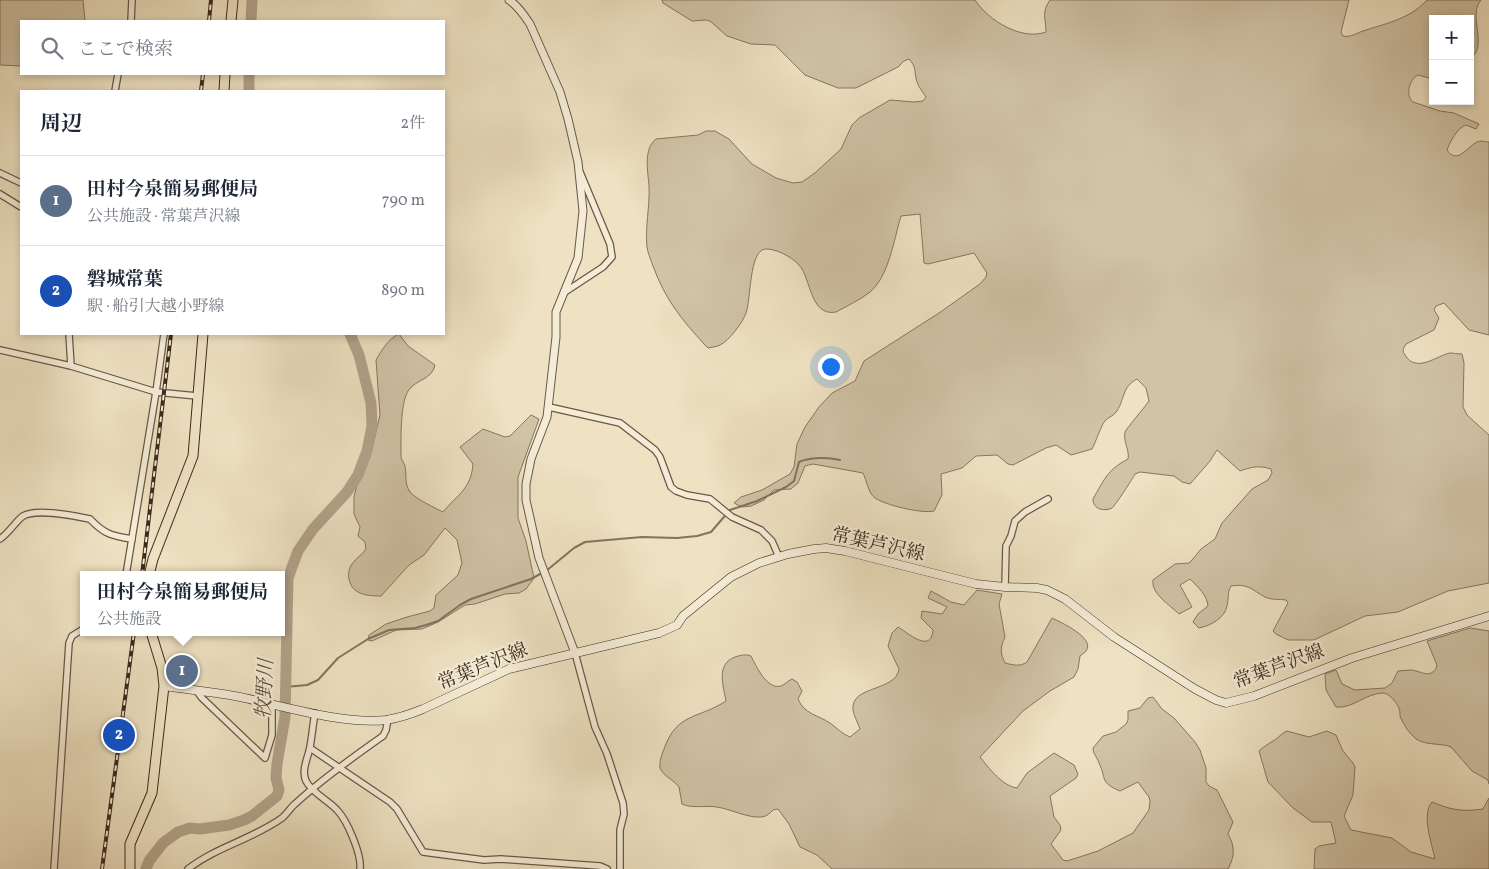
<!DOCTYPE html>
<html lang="ja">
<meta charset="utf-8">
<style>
body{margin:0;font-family:Vollkorn,"Noto Serif JP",serif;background:#f6f6f7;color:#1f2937}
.controls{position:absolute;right:15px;top:15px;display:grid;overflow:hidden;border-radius:0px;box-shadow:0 2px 8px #0003}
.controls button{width:45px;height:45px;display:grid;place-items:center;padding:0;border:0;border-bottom:1px solid #e0e1e3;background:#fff;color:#1f2937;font:25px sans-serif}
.you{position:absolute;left:830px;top:366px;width:18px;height:18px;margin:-12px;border:4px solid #fff;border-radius:50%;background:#1a73e8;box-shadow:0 0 0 8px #1a73e833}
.badge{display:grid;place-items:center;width:32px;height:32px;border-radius:50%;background:#8f2418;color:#fff;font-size:16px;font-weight:700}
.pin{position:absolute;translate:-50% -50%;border:2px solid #fff;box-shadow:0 1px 5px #0006}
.popup{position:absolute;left:80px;top:571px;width:205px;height:65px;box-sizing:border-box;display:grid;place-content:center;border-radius:0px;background:#fff;filter:drop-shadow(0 1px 4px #0005);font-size:16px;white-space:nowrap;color:#747a83}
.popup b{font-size:19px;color:#1f2937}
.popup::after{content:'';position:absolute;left:50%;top:100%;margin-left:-10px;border:10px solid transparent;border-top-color:#fff}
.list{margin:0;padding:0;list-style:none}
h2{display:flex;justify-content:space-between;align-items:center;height:65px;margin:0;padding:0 20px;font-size:21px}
h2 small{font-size:16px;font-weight:400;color:#747a83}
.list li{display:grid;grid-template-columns:32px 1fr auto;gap:15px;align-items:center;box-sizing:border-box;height:90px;padding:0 20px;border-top:1px solid #e0e1e3}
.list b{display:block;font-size:19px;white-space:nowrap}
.list p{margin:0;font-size:16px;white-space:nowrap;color:#747a83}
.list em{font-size:16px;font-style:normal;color:#747a83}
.icon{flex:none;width:28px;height:28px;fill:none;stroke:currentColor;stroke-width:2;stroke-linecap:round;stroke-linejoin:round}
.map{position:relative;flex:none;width:1489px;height:869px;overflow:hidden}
.search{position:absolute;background:#fff;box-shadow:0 2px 8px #0003;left:20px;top:20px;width:425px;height:55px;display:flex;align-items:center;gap:12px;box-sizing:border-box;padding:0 18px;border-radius:0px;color:#747a83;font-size:19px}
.panel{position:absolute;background:#fff;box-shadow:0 2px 8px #0003;left:20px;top:90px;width:425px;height:245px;border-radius:0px}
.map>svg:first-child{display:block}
.green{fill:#d0c3a6;stroke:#867661}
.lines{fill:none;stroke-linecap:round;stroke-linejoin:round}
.stream{stroke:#83735e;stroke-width:2}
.river{stroke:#b2a38a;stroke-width:11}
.minor-casing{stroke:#695846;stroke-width:8}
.tertiary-casing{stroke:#695846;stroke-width:9}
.secondary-casing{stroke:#3d2a1c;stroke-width:9}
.primary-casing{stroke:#3d2a1c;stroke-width:11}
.minor{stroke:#f4ecd7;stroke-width:5.5}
.tertiary{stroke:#f4ecd7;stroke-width:7}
.secondary{stroke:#f4ecd7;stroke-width:8}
.primary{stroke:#eee2c2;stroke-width:9}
.rail-casing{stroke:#3d2a1c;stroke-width:4}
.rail{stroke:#f4ecd7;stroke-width:2;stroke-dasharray:5.5;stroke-linecap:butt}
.labels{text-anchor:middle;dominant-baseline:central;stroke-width:4.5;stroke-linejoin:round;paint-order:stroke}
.street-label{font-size:19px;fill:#3d2a1c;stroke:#f4ecd7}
.water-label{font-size:20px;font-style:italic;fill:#604e3d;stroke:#f4ecd7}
</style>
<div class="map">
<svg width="1489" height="869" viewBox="0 0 1489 869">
<rect width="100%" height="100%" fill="#eee2c2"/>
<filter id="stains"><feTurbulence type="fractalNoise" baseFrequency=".004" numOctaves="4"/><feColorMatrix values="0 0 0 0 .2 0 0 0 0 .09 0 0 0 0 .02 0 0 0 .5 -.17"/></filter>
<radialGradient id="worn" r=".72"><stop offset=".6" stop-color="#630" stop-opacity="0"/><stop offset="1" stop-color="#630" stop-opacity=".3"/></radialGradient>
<g class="green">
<path d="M0 0H83L85 21H21V66L0 65Z"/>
<path d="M662 0H975C988 20 1021 41 1046 32 1046 18 1041 13 1050 0H1349L1341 32 1343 36C1351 38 1358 32 1366 30 1388 23 1411 18 1427 0H1481C1467 16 1489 46 1470 59V19H1433V79L1418 75C1409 80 1405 95 1413 102L1440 111 1454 113 1479 124 1476 129 1466 125C1457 128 1450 142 1447 150 1457 165 1467 147 1477 142 1481 140 1485 142 1489 142V335L1469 330 1444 303 1436 306 1434 310 1439 318 1434 330 1406 344C1403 349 1402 351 1405 355 1416 374 1438 355 1450 353 1453 353 1458 354 1462 354L1464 363 1463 407 1467 415 1489 435V583L1448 591 1398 612 1365 616 1314 640H1288L1276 634 1273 631 1288 603 1286 600C1279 599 1271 600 1265 597 1252 590 1248 583 1231 586 1227 592 1229 599 1227 606 1225 618 1210 626 1199 628L1193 622 1198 614 1208 606C1207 595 1198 587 1190 579L1180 585 1192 607 1179 614C1170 605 1151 594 1153 580L1175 564 1189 563 1192 560 1201 549 1215 539 1222 523 1252 489 1268 480 1272 473 1271 469C1259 465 1251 467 1240 471L1217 450 1210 461 1190 484 1182 482 1174 476 1140 472 1135 474C1133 478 1115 506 1112 508 1109 510 1103 510 1100 509 1095 507 1093 504 1093 499 1104 480 1107 470 1128 459 1130 451 1123 442 1125 432 1126 429 1145 407 1149 401L1146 388 1137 379C1122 387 1125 398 1117 411 1114 416 1108 417 1105 421 1102 423 1095 444 1092 449L1071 455 1056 445 1046 448 1013 465 1008 464 997 455 976 456 962 468 941 474 942 495 934 511C922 514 885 505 875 498 868 493 867 481 863 473L813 464 805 466 798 483 791 489 774 490 764 500 751 506 742 507 734 503 741 497 762 490 790 474 794 467 797 444 805 427 819 407 832 393 855 381 864 361 939 313 980 284 986 277 987 273 974 253 928 264 924 263 920 214 901 216C894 239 889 276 870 292 860 300 847 306 836 312 810 317 811 278 799 265 793 257 774 248 765 249 749 251 751 300 746 313 743 322 729 341 720 345 716 347 712 347 708 348L705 345C681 319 665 299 653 266 651 260 648 254 647 247 645 227 650 206 649 186 648 172 643 149 656 139L698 135 706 131H715L729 139 752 164 776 178 793 183 802 182 815 173 841 149 852 125 859 118 890 100 914 102 923 101 926 97C922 91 917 85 916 78 914 68 916 67 909 59L904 61 898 67 856 88H838L805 75 775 45 751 44 727 36 710 21 706 20 692 21 663 3Z"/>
<path d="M399 334 408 346 435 365C432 380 416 379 408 391 400 404 401 440 401 456 401 460 404 462 405 466 407 476 404 483 410 492 416 499 435 508 443 512 458 494 471 489 473 464L460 447 483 429 505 437 510 436 531 415 539 419 518 477V518L526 541 534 578 526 589 519 593 505 594 475 604 465 605 438 622 422 629 396 630 372 641 368 640 369 635 386 624 407 617 430 611 434 608 436 595 458 575 462 563 457 540 445 528 424 555 409 565 381 596C368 596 352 595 349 579 348 574 349 568 352 564 356 558 362 555 366 549L365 542 358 536 360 527 354 514V497L358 480 370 457 380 415 376 360C381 351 389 338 399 334Z"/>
<path d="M977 590 1002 594 999 604 1005 637C1000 647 1000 653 1005 663 1013 665 1020 667 1027 662L1052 618C1060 622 1096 638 1086 651 1085 653 1082 654 1080 656L1078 669 1074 677 1050 691 1023 711 980 757C989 768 1002 786 1017 788L1027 773 1054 753 1074 765 1078 774 1076 778 1050 796 1054 817 1060 825 1061 830 1051 844 1063 860 1067 861 1098 851 1133 833 1149 810 1150 801 1149 797 1138 782 1120 791C1099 782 1107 779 1099 763 1097 757 1093 754 1093 748L1103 736 1116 732 1126 724 1128 720V711L1140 708 1148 698 1153 697 1162 709 1174 718 1195 742 1200 750 1206 768V782L1209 786 1217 790 1233 822 1228 834C1235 846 1235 856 1228 869H832L817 855 800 847 789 824 778 809 773 810C769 814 766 817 760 817 748 818 730 809 717 807 704 805 693 809 682 804L679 787C675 781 662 775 660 768 659 762 662 754 664 749 677 712 699 719 726 701 723 685 716 664 735 657 741 655 746 654 751 656 756 666 767 690 781 686 784 685 788 681 792 679L797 682 802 691 798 699C804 714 818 715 830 723 837 728 842 734 850 737L860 729C858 723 854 716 853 710 850 685 896 692 899 669L888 646 892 633 898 627C908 633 931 654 933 630L921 618 922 611 942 614 947 607 928 598 931 591 951 602 964 605Z"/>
<path d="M1470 628 1489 631V784L1488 780 1472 771 1451 747C1440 742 1421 747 1412 735 1408 731 1402 722 1400 716 1400 714 1400 710 1399 708 1397 703 1389 693 1383 693 1366 693 1353 709 1336 707L1326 690 1325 674 1336 670 1342 684 1355 690 1385 688 1392 683 1398 671C1402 671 1406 670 1410 670 1420 670 1428 679 1436 669L1437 665 1427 641Z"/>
<path d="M1287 731 1309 737 1327 731 1336 735 1343 751 1353 763 1355 767 1353 795 1344 816 1351 830 1392 838 1411 852 1435 859C1432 844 1421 814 1432 802 1451 810 1462 812 1483 809L1489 798V869H1314L1315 849 1319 846 1336 843 1331 822H1312L1293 808 1268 782 1259 751C1264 746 1267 745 1273 741 1279 738 1281 733 1287 731Z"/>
</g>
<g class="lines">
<g class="stream">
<path d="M546 571 574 548 585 542 642 537 677 538 697 536 711 532 730 510 757 501 786 487 794 481 799 462C810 457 828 457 840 460"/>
<path d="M285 687 307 685 318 680 338 658 368 639 389 630 415 628 426 625 438 621 460 605 471 599 531 579 542 573"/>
</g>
<g class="river">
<path d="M251 21 252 0"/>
<path d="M249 91V74"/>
<path d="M146 869 149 861 163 843 178 832 190 828 200 829 229 825 244 820 252 816 277 796 279 790 276 778 277 764 285 717 288 578 298 551 313 529 347 492 358 475 367 451 372 426 371 403 359 355 350 334"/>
</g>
<g class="minor-casing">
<g id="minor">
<path d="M131 21 132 0"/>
<path d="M115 91 118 74"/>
<path d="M0 173 21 183"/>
<path d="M0 194 21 207"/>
<path d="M565 292 603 267 612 257 610 244 580 172"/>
<path d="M69 334 71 366"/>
<path d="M0 350 71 366 156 392 197 396"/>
<path d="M549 407 620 423 655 450 660 457 671 487 676 491 687 495 710 499 732 517 761 530 772 541 779 557"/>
<path d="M0 539C9 533 16 521 23 516 37 508 74 516 90 519 104 534 112 536 132 539"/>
<path d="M126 575 156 392 164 334"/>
<path d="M1005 587 1006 546 1011 536 1015 521 1025 512 1048 499"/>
<path d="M575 653 595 727 607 754 623 803 624 814 620 830V869"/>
<path d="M196 690 202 698 265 758 272 735V704"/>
<path d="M315 713C313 724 312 736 310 747 308 758 301 770 306 781 312 793 328 800 337 810 347 820 362 855 360 869"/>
<path d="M310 748 390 802 397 809 423 852 484 860 501 859 600 866 607 869"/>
<path d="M54 869 69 643 72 636 83 629"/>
<path d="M188 869C216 847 253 839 282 818 287 814 290 808 295 804 322 779 353 757 383 736L386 730 388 719"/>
</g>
</g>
<g class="tertiary-casing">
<path id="tertiary" d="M509 0C518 6 524 15 530 24L560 92 568 119 578 162 583 211 578 258 556 312V337L547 417 531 459 526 484V500L539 558 575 653"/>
</g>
<g class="secondary-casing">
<path id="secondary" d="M164 686C190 690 215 692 240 697 282 706 345 725 386 720 399 718 411 714 423 709L509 669 659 633 677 625 683 616 731 577 759 563 788 554 814 549 826 548 845 551 976 584 1005 587 1037 588 1047 590 1065 599 1114 637 1195 689 1216 700 1226 703 1254 696 1352 658 1489 616"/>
</g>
<g class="primary-casing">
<g id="primary">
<path d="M231 21 233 0"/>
<path d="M224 91 225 74"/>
<path d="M149 575 153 559 193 456 203 334"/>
<path d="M130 869V844L152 793 164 686 162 668 151 632"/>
</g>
</g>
<use href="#minor" class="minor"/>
<use href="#tertiary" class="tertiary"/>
<use href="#secondary" class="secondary"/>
<use href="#primary" class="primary"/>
<g class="rail-casing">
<g id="rail">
<path d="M209 21 211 0"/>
<path d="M201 91 203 74"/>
<path d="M142 575 171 334"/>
<path d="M102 869 134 632"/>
</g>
</g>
<use href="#rail" class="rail"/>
</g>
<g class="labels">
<g class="street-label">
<text transform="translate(878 545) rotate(13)">常葉芦沢線</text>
<text transform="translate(483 667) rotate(-22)">常葉芦沢線</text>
<text transform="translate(1279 667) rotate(-20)">常葉芦沢線</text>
</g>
<g class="water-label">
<text transform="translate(266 689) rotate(-87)">牧野川</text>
</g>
</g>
<rect width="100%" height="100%" filter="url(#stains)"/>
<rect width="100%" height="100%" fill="url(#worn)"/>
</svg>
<div class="controls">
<button>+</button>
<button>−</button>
</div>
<div class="you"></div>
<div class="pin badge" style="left:182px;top:671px;background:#5c6f8a">1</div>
<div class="popup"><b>田村今泉簡易郵便局</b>公共施設</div>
<div class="pin badge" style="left:119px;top:735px;background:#1a4fb4">2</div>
<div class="search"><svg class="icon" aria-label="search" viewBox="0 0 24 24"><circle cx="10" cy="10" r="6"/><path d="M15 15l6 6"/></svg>ここで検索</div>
<section class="panel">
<h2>周辺<small>2件</small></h2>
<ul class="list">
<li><span class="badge" style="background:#5c6f8a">1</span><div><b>田村今泉簡易郵便局</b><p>公共施設 · 常葉芦沢線</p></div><em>790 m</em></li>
<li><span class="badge" style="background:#1a4fb4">2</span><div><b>磐城常葉</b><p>駅 · 船引大越小野線</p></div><em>890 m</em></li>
</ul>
</section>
</div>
